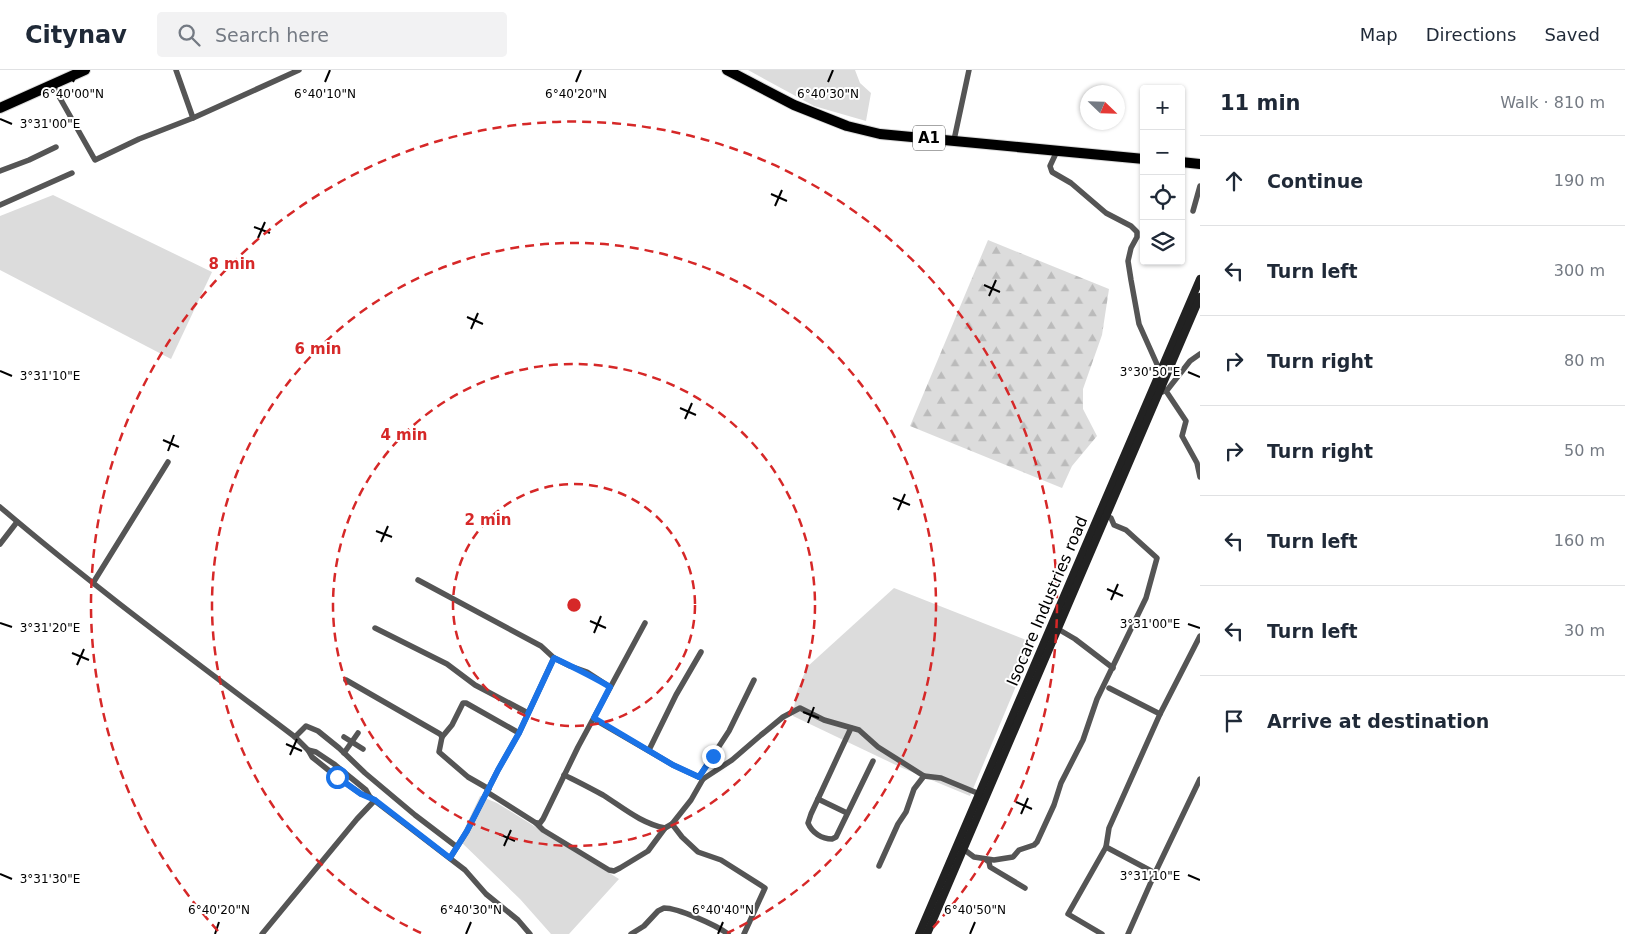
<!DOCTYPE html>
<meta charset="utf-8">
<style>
body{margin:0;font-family:"DejaVu Sans",sans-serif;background:#f2f2f3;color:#1f2937}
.controls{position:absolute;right:15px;top:15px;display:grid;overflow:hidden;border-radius:5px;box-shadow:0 1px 4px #0004}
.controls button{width:45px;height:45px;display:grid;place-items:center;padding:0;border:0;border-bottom:1px solid #e0e1e3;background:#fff;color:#1f2937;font:25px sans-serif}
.compass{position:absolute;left:1080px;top:15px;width:45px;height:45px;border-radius:50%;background:#fff;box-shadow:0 1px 4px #0004;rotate:113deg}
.stop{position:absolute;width:15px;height:15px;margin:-11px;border:4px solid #1a73e8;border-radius:50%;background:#fff}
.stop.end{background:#1a73e8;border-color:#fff;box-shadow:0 1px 5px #0008}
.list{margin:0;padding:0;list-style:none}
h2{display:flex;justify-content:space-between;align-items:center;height:65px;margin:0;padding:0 20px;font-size:21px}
h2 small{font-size:16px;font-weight:400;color:#747a83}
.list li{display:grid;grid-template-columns:32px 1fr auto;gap:15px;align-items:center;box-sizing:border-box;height:90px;padding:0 20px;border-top:1px solid #e0e1e3}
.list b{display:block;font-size:19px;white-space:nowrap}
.list em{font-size:16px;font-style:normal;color:#747a83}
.icon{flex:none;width:28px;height:28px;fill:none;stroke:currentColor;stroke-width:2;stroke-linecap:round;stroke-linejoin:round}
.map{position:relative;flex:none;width:1200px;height:864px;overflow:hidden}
header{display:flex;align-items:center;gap:30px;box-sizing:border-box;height:70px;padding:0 25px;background:#fff;border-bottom:1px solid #e0e1e3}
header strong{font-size:24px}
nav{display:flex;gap:28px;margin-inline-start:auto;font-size:18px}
.search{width:350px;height:45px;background:#f2f2f3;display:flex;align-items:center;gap:12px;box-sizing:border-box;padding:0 18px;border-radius:5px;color:#747a83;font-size:19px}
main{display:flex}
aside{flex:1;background:#fff}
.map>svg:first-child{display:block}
.green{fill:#dcdcdc}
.forest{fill:url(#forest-firs)}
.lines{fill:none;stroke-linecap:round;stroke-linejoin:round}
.highway-casing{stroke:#dbdbdb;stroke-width:12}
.street{stroke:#555;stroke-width:5.5}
.secondary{stroke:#222;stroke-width:8}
.highway{stroke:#000;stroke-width:10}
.route{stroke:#1a73e8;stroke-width:6}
.ticks{fill:none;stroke:#000;stroke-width:2}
.ring{fill:none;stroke:#d62828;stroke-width:2.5;stroke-dasharray:9 6}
.labels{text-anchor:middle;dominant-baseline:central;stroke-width:4;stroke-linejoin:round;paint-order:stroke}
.shield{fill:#fff;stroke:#4c4c4c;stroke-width:1}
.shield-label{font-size:15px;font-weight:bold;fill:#000}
.street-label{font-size:16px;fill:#000;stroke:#fff}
.ticks-label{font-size:12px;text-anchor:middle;fill:#000;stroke:#fff;stroke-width:4;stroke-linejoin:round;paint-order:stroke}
.centre{fill:#d62828;stroke:#fff;stroke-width:2.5}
.ring-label{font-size:15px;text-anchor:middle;font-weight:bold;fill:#d62828;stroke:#fff;stroke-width:4;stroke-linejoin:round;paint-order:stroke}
</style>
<header>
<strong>Citynav</strong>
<div class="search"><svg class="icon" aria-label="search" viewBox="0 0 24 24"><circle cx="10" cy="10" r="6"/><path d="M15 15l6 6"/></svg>Search here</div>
<nav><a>Map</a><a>Directions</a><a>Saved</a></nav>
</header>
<main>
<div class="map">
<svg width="1200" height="864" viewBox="0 0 1200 864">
<defs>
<pattern id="forest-firs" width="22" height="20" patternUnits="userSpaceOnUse" patternTransform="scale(1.25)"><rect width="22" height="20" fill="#dcdcdc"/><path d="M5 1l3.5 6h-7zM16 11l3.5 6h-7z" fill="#bbb"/></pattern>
</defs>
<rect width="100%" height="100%" fill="#fff"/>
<g class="green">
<path d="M748 0H855L860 13 871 23 866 51 814 36Z"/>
<path d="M53 125 212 202 171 289 0 200V146Z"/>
<path d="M894 518 1034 573 970 726 900 697 793 646 796 624 807 597Z"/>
<path d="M480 726 497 733 619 809 569 864H551L520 829 459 770Z"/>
</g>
<path class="forest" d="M988 170 1109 219 1102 265 1083 319V339L1097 366 1072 396 1062 418 910 356Z"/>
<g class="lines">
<g class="highway-casing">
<g id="highway">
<path d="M727 0 794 35 847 56 880 64 1144 89"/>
<path d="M0 38 85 0"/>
<path d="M1181 92 1200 94"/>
</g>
</g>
<g class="street">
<path d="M176 0 193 48"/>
<path d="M52 14 95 90 139 69 193 48 299 0"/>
<path d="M954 70 969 0"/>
<path d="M1057 81 1050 96 1052 102 1071 113 1106 143 1131 156 1137 162V167L1131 178 1128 191 1131 210 1139 254 1160 301"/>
<path d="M0 101 29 90 56 77"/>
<path d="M0 135 72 103"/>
<path d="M1193 141 1200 116"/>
<path d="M1166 321 1186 351 1182 366 1197 393 1200 407"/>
<path d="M1162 322 1168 319 1190 291 1200 284"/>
<path d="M0 437C95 518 196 592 295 667L308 680 316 682 334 694 366 720 370 727 465 800 486 824 518 850 530 864"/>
<path d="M0 474 17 452"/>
<path d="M418 510 541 576 554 588 570 596 587 602 610 617"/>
<path d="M93 513 168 392"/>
<path d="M375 558 447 594 475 615 528 643"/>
<path d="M1058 559 1075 569 1113 598"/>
<path d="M346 610 440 664 442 667 439 682 468 707 489 719"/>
<path d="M1109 618 1160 644"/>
<path d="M594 649 673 695 703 709"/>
<path d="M851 658 811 744 808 753C812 763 822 769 832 769L836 767 873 691"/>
<path d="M295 667 306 656 318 661 339 678 365 703 415 745 457 777"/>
<path d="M344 667 363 679"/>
<path d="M442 667 452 655 463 633H466L519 663"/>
<path d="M308 680 312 687 337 707 361 724 370 727"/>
<path d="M649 680 676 625 701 582"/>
<path d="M344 683 358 663"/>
<path d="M564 705C577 711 590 718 603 725 622 737 642 754 665 758"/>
<path d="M699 707 729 661 754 610"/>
<path d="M487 722 536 753H540L543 749 578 677 645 553"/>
<path d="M818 729 847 743"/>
<path d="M536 753 543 760 609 800 614 801 620 798 648 781 665 758 672 754 691 730 703 709 732 690 761 665 783 647 800 638 824 650 859 660 878 677 924 706"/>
<path d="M672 754 682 767 698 782 721 790 765 818 744 864"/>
<path d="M1106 777 1155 803"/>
<path d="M962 778 974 787 994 790 1013 787 1019 780 1034 775 1037 772 1054 735 1061 713 1083 670 1097 629 1146 528 1157 488 1126 460 1114 455 1111 448 1106 446"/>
<path d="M450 788 467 761 498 700 519 663 554 588"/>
<path d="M985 789 989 792 990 797 1025 818"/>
<path d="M879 796 898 754 906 742 914 719 924 706 941 708 982 725"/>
<path d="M262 864 357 749 375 730"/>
<path d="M631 864 644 856 658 841 664 838C678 838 716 855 728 864"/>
<path d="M1102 864 1068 844 1106 777 1109 758 1160 644 1200 566"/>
<path d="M1128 864 1155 803 1200 709"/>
</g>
<g class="secondary">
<path d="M919 864 1200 209"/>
<path d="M927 864 1200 227"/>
</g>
<use href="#highway" class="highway"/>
</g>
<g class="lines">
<path class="route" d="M337 707 361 724 375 730 450 788 467 761 498 700 519 663 554 588C573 597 592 606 610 617L594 648 673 695 699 707 713 686"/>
</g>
<path class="ticks" d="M73 12 78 0M325 12 330 0M576 12 581 0M828 12 833 0M0 49 12 54M771 124 787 131M775 136 782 120M254 157 270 163M258 168 265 152M984 215 1000 222M989 226 996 210M467 247 483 254M471 259 478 243M0 301 12 306M1188 302 1200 307M680 338 696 345M685 349 692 333M163 370 179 377M168 381 174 365M893 428 910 435M898 440 905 424M376 461 392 467M381 472 388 456M1107 519 1123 526M1111 530 1118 514M590 551 606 558M0 553 12 557M1188 554 1200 558M594 563 601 546M72 583 89 590M77 595 84 579M803 642 819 648M808 653 814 637M286 674 302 681M290 685 297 669M1016 732 1032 739M1021 744 1028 728M499 764 515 771M504 776 511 760M0 804 12 809M1188 805 1200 810M215 864 219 852M466 864 471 852M718 864 723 852M970 864 975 852"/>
<g class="ring">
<circle cx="574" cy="535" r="121"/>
<circle cx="574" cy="535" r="241"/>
<path d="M421 863A362 362 0 1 1 727 863"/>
<path d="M218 861A483 483 0 1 1 930 861"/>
</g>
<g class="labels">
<rect class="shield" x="913" y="55.5" width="32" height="25" rx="4"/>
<g class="shield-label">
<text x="929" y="68">A1</text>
</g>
<g class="street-label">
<text transform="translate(1047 531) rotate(-67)">Isocare Industries road</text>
</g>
</g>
<g class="ticks-label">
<text x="73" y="28">6°40'00"N</text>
<text x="325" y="28">6°40'10"N</text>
<text x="576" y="28">6°40'20"N</text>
<text x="828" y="28">6°40'30"N</text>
<text x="50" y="58">3°31'00"E</text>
<text x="1150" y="306">3°30'50"E</text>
<text x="50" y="310">3°31'10"E</text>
<text x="1150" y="558">3°31'00"E</text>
<text x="50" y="562">3°31'20"E</text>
<text x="1150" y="810">3°31'10"E</text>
<text x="50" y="813">3°31'30"E</text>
<text x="219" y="844">6°40'20"N</text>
<text x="471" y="844">6°40'30"N</text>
<text x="723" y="844">6°40'40"N</text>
<text x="975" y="844">6°40'50"N</text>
</g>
<circle cx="574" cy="535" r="8" class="centre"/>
<g class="ring-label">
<text x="232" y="199">8 min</text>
<text x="318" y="284">6 min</text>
<text x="404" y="370">4 min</text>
<text x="488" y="455">2 min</text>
</g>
</svg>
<div class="controls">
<button>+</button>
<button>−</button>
<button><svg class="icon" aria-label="locate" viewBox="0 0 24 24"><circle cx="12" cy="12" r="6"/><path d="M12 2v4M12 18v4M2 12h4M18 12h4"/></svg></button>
<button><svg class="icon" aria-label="layers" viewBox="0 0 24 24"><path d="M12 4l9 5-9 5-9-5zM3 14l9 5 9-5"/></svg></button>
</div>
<svg class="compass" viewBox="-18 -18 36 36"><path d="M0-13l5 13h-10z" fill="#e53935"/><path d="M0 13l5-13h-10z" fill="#747a83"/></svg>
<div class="stop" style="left:337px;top:707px"></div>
<div class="stop end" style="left:713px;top:686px"></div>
</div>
<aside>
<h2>11 min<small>Walk · 810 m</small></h2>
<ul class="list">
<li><svg class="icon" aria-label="ahead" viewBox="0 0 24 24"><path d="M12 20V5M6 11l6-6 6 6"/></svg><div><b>Continue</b></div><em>190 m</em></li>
<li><svg class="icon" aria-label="left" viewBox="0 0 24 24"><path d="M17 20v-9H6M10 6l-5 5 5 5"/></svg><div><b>Turn left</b></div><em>300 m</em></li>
<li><svg class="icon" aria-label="right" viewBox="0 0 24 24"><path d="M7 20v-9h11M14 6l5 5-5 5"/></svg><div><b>Turn right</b></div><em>80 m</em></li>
<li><svg class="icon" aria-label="right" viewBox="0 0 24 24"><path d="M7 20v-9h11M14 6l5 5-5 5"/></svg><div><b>Turn right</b></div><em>50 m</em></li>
<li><svg class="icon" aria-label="left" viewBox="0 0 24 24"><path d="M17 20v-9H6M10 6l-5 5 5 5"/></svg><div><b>Turn left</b></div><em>160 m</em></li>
<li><svg class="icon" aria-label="left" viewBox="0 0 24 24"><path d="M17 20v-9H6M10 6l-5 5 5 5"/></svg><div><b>Turn left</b></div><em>30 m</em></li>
<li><svg class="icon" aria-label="arrive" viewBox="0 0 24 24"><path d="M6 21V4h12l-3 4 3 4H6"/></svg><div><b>Arrive at destination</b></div></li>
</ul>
</aside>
</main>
